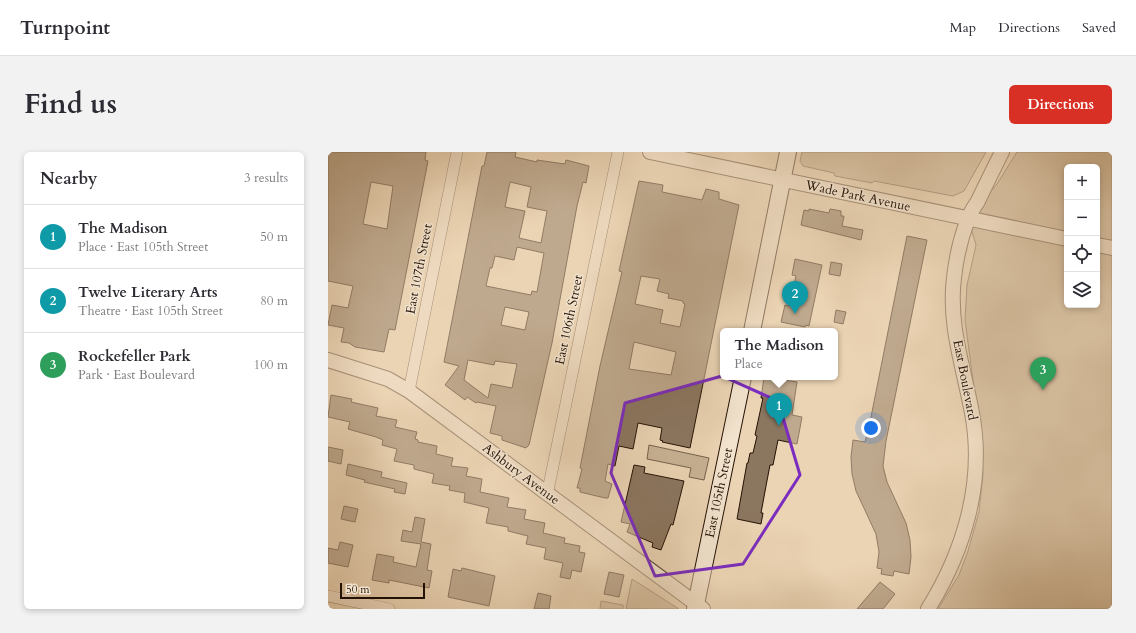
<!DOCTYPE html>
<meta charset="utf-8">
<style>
body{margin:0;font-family:Cardo,serif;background:#f2f2f3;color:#2b2b33}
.controls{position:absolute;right:12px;top:12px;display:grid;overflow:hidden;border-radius:6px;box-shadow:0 2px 6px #0003}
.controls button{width:36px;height:36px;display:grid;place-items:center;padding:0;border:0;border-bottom:1px solid #e1e1e2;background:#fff;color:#2b2b33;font:20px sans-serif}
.scale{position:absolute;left:12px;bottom:10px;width:85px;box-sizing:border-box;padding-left:4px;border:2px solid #241105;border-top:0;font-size:11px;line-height:14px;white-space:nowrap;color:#241105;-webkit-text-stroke:3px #f2e3ce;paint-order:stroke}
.you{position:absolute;left:543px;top:276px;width:14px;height:14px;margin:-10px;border:3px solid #fff;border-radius:50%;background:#1a73e8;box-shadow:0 0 0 6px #1a73e833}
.badge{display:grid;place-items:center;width:26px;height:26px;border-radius:50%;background:#d93025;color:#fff;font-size:13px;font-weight:700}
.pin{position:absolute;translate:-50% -33px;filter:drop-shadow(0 1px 2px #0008)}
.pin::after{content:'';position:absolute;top:21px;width:14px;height:12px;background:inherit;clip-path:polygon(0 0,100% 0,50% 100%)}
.popup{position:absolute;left:392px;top:176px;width:118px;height:52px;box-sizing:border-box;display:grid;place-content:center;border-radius:6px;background:#fff;filter:drop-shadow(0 1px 3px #0005);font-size:13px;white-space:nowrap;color:#7c7c81}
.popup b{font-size:15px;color:#2b2b33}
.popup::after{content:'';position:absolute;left:50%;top:100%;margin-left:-8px;border:8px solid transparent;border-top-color:#fff}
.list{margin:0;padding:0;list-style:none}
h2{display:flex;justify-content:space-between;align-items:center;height:52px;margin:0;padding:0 16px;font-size:17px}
h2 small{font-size:13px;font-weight:400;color:#7c7c81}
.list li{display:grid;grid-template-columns:26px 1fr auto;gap:12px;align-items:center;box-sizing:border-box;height:64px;padding:0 16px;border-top:1px solid #e1e1e2}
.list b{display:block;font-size:15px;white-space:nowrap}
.list p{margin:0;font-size:13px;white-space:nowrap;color:#7c7c81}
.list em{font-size:13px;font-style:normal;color:#7c7c81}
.icon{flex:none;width:22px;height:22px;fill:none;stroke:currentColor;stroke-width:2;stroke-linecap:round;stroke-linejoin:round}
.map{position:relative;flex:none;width:784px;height:457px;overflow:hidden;border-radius:6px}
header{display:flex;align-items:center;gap:24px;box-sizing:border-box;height:56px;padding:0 20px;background:#fff;border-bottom:1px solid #e1e1e2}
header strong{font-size:19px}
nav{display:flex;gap:22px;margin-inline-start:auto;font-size:14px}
.intro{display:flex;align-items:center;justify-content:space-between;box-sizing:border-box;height:96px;padding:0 24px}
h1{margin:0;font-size:28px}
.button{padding:10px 18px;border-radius:6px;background:#d93025;color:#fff;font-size:14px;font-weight:700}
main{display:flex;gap:24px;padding:0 24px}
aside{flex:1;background:#fff;border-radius:6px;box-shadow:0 2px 6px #0003}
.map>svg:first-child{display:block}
.green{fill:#c9b396;stroke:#76624e;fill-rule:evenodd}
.building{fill:#8b7660;stroke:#241105;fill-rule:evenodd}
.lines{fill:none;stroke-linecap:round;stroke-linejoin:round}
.minor-casing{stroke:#564231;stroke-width:12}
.tertiary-casing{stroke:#564231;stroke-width:16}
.secondary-casing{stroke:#241105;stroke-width:18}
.minor{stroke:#f2e3ce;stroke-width:11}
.tertiary{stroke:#f2e3ce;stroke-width:14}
.secondary{stroke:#f2e3ce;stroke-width:16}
.marked{fill:none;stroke:#7b2cbf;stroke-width:3;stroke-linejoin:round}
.labels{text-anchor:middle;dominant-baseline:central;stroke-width:3;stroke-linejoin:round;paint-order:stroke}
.street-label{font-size:13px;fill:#241105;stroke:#f2e3ce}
</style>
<header>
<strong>Turnpoint</strong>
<nav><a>Map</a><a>Directions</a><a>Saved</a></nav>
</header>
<div class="intro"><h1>Find us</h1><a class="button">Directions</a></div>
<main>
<aside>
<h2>Nearby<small>3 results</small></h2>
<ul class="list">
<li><span class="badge" style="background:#0f9aa8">1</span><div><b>The Madison</b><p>Place · East 105th Street</p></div><em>50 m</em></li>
<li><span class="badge" style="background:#0f9aa8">2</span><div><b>Twelve Literary Arts</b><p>Theatre · East 105th Street</p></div><em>80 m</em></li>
<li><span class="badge" style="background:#2e9e5b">3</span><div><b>Rockefeller Park</b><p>Park · East Boulevard</p></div><em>100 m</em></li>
</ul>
</aside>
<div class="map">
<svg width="784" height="457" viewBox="0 0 784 457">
<rect width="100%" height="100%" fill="#ebd4b4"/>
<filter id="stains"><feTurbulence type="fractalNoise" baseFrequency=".005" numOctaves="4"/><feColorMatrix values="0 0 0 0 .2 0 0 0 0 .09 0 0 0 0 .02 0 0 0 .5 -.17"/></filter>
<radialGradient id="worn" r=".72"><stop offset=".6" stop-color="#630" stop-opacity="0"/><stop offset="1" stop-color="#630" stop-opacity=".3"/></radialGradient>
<g class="green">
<path d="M474 0H658L636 39 625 44 546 29 544 31 507 24 506 21 475 14 472 9Z"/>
<path d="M689 0H784V457H610L631 423 640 399 651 360 655 322 650 266 637 168 639 133 648 93 640 66 669 32ZM739 15H769V153H739Z"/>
<path d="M321 293 381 306 376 328 361 325 363 316 319 307Z"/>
<path d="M304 427 351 457H298Z"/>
<path d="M273 449 295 453V457H272Z"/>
</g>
<g class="building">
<path d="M0 0H98L97 8 100 9 67 178 61 177 56 200 27 195 21 191 13 190 16 176 0 173 4 153 20 156 25 134 0 129ZM43 30 65 34 59 77 35 72Z"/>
<path d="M159 0H188L187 5 209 10V8L237 12 238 8 261 14 258 31 255 30 249 54 224 191 201 293 198 296 174 288V284L162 281 168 254 149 250 148 251 139 245 137 248 117 233 131 214 116 210 154 14H156ZM182 30 203 35 199 55 219 59 213 91 191 86 197 59 177 55ZM189 95 216 101 209 140 204 139 203 143 158 134 162 116H164L167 104 186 108ZM177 155 201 160 197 178 173 173ZM140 208 166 213 167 209 189 212 184 236 163 232 160 246 136 228Z"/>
<path d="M311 29 335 33 334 40 374 48 378 37 391 40V47L411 53 362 296 334 290 335 289 332 288 334 276 310 271 305 297 291 294 287 314 280 312 277 329 284 332 280 346H277L252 340V336H249L254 317 252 316 272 214 294 120 291 119ZM313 124 332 127 329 139 341 142 340 146 355 149V151L357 152 352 175 332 171 335 158 307 152ZM306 190 348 200 343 223 301 217Z"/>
<path d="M481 57 501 61 502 57 513 59V64H516L514 74 535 78 533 88 473 73 476 58 481 59Z"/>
<path d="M579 84 599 88 558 289 555 314 559 330 578 371 582 388 583 405 581 422 566 419 565 424 553 422 554 417 549 416 551 400 548 382 528 339 524 322 523 305 525 288 537 290 542 270Z"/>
<path d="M467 107 494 113 481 174 478 173 477 175 453 170 457 153 461 154 468 124 464 123Z"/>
<path d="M503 110 514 112 512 124 501 122Z"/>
<path d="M508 158 518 160 515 172 506 170Z"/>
<path d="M436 225 469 230 464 263 474 265 469 292 450 288 445 313H442L438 334 433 361H435L433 372 409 367 419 311H420L422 301H425L429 284 427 283 435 246H433Z"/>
<path d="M3 243 24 247 23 250 50 256 48 264 69 268 67 275 89 280 87 287 90 288V290L109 294 108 302 125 306 123 314 140 316 138 324 154 327 152 340 181 346 179 355 198 358 196 367 217 371 215 381 237 386 236 391 252 394 251 400 257 401 253 420 244 418 242 427 232 425 235 411 216 407 218 396 198 392 200 384 180 379V375L158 371 161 356 136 350 137 341 121 338 122 334 104 331 106 322 86 317V313L66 309 69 297 54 293 55 288 48 285 20 277 22 270 0 265Z"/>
<path d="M0 295 15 298 13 312 0 309Z"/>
<path d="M20 312 54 320 53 325 79 331 77 342 66 340 67 337 36 330 37 328 18 323Z"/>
<path d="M306 313 317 315 316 321 356 329 345 373 343 372 333 398 324 395 325 391 299 380 302 372 293 370Z"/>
<path d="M16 354 30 357 27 370 13 367Z"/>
<path d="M87 365 97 367 93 390 103 392 99 418 104 419 101 436 61 428V431L44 428 49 402 66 405 65 410 88 415 93 392 73 389 75 378 84 380Z"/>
<path d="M12 390 25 393 20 415 0 411V396L10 398Z"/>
<path d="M134 416 167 424 161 454 120 445 125 417 133 419Z"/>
<path d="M281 420 296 423 291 445 276 442Z"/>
<path d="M552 430 567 442 555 457H529Z"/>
<path d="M210 441 223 444 221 457H206Z"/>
</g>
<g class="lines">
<g class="minor-casing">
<g id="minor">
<path d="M81 239 129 0"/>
<path d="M219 343 290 0"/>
<path d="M0 444 61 457"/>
</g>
</g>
<g class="tertiary-casing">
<g id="tertiary">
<path d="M322 0 739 87"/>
<path d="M769 93 784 96"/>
<path d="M0 208 60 227 81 239 375 457"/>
<path d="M600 457C636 399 657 330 644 261 636 217 620 172 626 126 628 107 633 85 640 67 642 61 646 55 650 49 658 32 666 16 674 0"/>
</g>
</g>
<g class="secondary-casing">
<g id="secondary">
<path d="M424 179 460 0"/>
<path d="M367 457 415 225"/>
</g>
</g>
<use href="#minor" class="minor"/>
<use href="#tertiary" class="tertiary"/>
<use href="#secondary" class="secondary"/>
</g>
<path d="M0 0H784V457H0ZM394 224 450 249 472 323 415 412 327 424 283 321 297 251Z" fill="#ebd4b4" fill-opacity=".55" fill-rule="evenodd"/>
<path class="marked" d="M394 224 450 249 472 323 415 412 327 424 283 321 297 251Z"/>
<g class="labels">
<g class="street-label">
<text transform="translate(530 44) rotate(12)">Wade Park Avenue</text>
<text transform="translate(91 117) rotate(-79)">East 107th Street</text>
<text transform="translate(241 168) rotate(-78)">East 106th Street</text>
<text transform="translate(637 228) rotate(79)">East Boulevard</text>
<text transform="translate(193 322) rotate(37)">Ashbury Avenue</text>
<text transform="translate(391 341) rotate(-78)">East 105th Street</text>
</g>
</g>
<rect width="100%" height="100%" filter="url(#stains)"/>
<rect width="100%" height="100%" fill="url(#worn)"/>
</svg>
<div class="controls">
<button>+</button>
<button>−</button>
<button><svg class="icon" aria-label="locate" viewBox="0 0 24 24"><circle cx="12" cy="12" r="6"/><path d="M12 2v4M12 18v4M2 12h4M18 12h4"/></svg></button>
<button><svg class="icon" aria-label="layers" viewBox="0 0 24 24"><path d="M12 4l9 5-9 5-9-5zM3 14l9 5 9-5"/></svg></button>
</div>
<div class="scale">50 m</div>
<div class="you"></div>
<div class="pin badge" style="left:451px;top:274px;background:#0f9aa8">1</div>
<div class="popup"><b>The Madison</b>Place</div>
<div class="pin badge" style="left:467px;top:162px;background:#0f9aa8">2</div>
<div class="pin badge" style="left:715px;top:238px;background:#2e9e5b">3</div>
</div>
</main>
